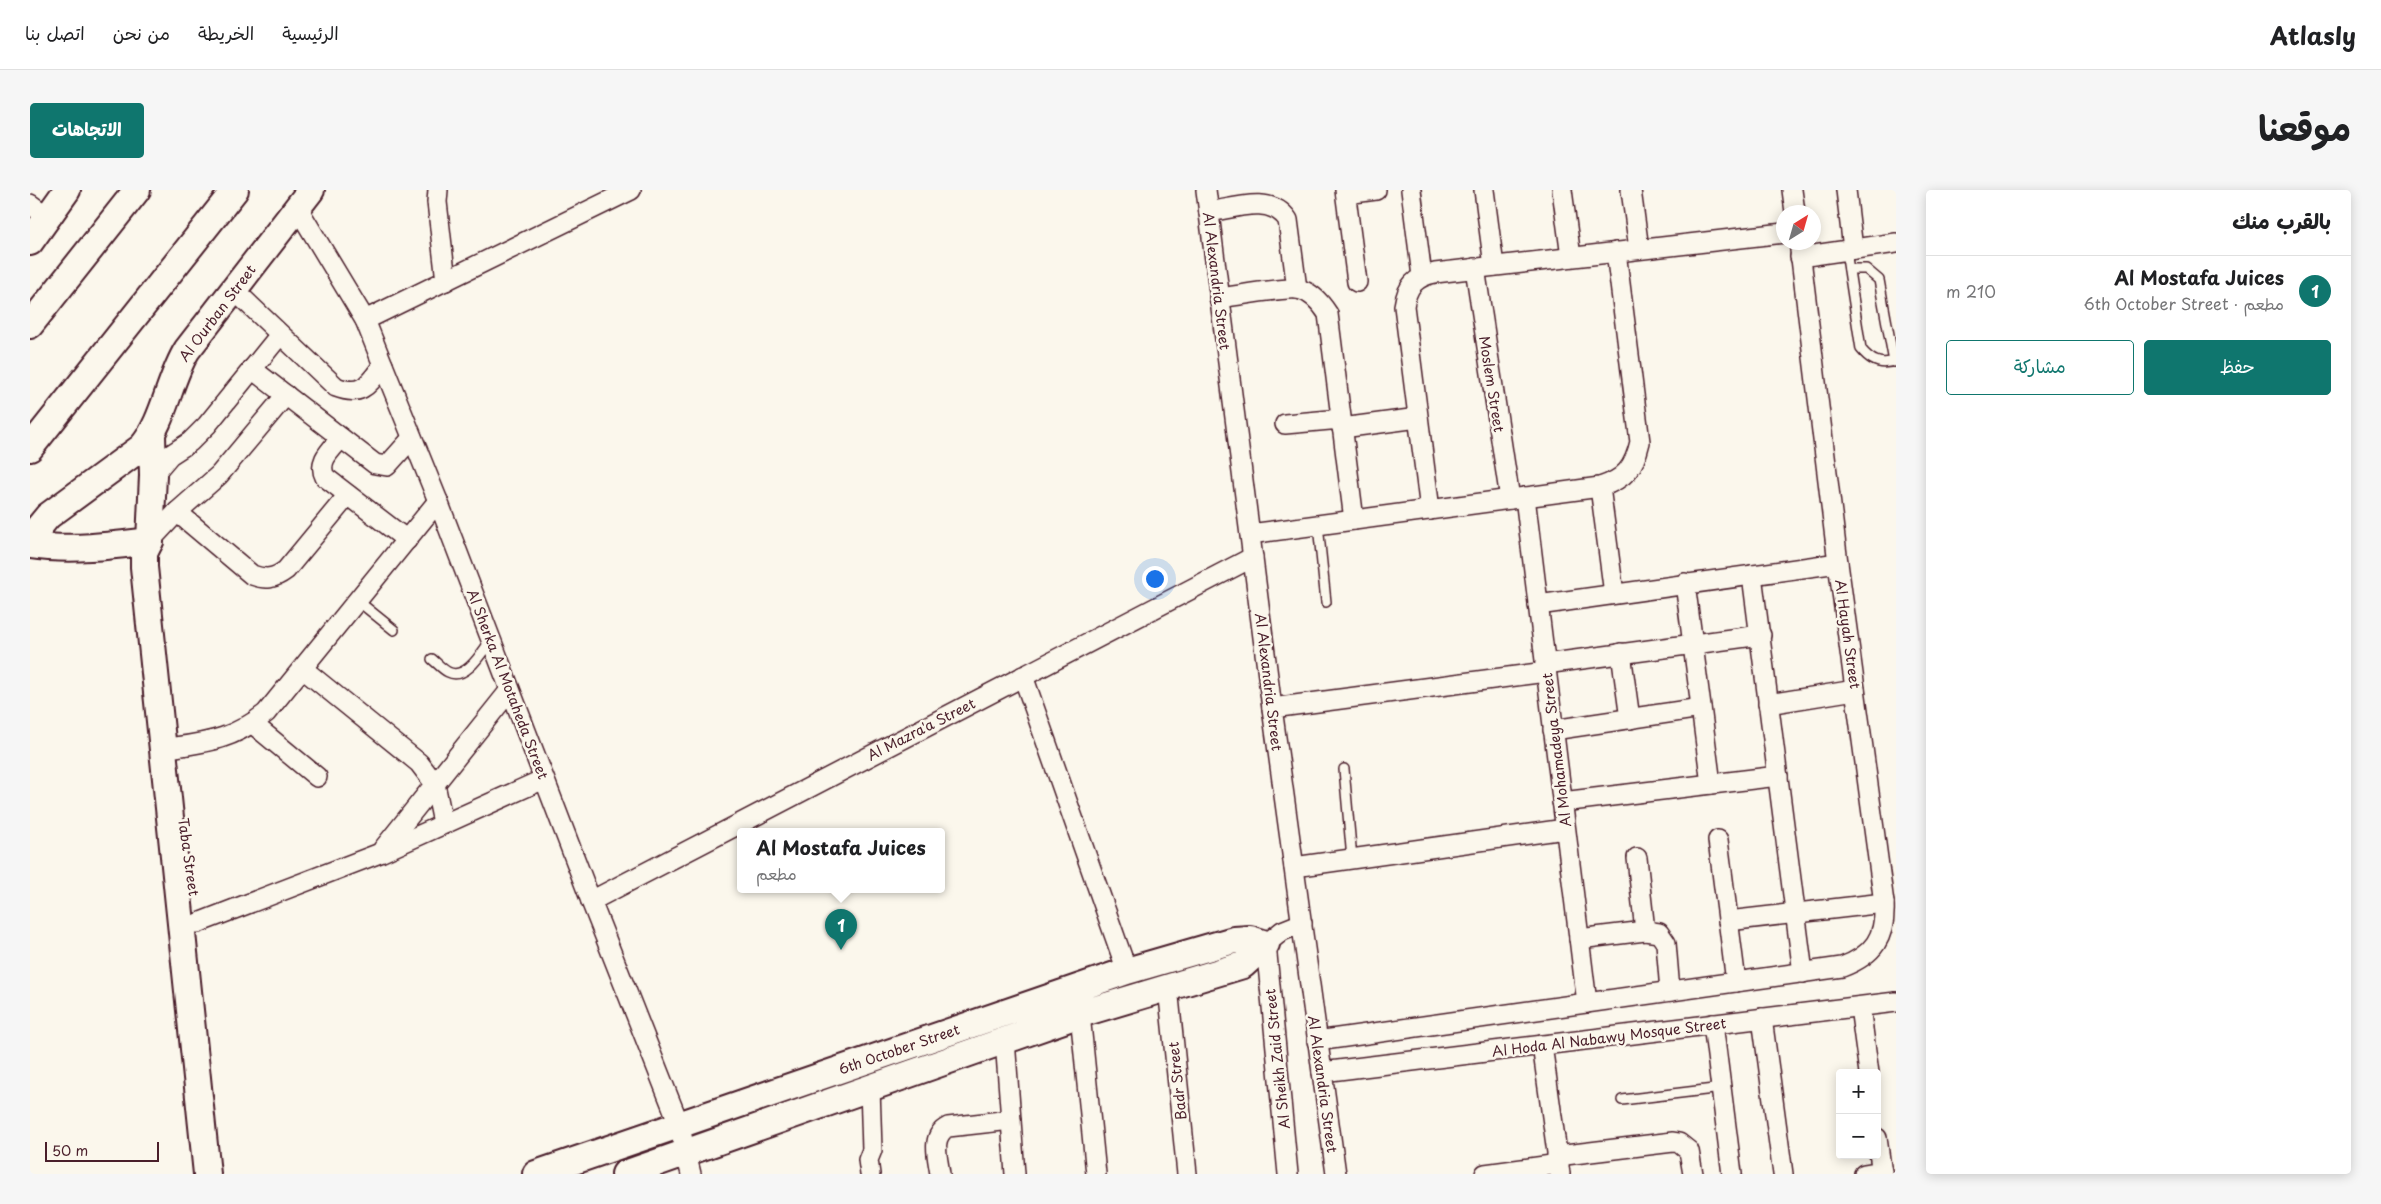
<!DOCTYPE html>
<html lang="ar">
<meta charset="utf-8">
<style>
body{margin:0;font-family:"Playpen Sans","Playpen Sans Arabic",sans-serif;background:#f6f6f6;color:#202124;direction:rtl}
.controls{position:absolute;right:15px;bottom:15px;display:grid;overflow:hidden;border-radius:5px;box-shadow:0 2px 12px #0003}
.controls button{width:45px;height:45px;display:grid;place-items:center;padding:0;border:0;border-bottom:1px solid #e0e0e0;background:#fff;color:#202124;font:25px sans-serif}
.compass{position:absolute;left:1746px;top:15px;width:45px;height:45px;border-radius:50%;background:#fff;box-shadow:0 2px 12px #0003;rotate:37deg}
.scale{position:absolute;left:15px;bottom:12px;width:114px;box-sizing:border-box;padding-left:5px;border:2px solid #4a1f2b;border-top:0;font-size:14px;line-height:18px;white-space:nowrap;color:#4a1f2b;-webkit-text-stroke:4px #fbf7ec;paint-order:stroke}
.you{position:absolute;left:1124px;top:388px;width:18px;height:18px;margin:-12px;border:4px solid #fff;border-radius:50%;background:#1a73e8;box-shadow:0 0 0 8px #1a73e833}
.badge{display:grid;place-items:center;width:32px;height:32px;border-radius:50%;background:#0f766e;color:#fff;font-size:16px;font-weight:700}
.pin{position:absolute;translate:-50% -41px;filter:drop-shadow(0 1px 2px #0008)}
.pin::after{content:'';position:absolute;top:26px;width:18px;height:15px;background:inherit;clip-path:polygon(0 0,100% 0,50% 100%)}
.popup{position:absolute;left:707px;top:638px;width:208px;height:65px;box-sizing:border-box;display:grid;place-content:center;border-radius:5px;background:#fff;filter:drop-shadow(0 1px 4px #0005);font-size:16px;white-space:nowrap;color:#757577}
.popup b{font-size:19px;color:#202124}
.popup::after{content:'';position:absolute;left:50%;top:100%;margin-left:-10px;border:10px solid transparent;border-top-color:#fff}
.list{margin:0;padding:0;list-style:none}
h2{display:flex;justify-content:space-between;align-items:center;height:65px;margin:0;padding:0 20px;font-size:21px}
h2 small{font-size:16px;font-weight:400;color:#757577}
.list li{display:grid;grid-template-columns:32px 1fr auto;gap:15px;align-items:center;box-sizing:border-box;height:70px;padding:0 20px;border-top:1px solid #e0e0e0}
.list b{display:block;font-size:19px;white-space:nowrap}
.list p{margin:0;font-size:16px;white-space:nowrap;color:#757577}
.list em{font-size:16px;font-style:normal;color:#757577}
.actions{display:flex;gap:10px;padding:15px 20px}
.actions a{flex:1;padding:11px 0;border:1px solid #0f766e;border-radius:5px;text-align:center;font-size:18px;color:#0f766e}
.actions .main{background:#0f766e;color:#fff}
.map{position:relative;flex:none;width:1866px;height:984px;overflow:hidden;direction:ltr;border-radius:5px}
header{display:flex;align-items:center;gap:30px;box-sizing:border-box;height:70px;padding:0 25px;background:#fff;border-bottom:1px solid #e0e0e0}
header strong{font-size:24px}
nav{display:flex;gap:28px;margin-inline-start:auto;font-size:18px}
.intro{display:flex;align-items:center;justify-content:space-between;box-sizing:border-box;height:120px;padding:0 30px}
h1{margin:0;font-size:35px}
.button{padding:12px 22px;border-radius:5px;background:#0f766e;color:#fff;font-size:18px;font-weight:700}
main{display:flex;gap:30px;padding:0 30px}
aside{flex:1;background:#fff;border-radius:5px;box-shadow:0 2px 12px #0003}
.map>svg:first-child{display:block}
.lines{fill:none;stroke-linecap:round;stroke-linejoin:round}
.lane-casing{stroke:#4a1f2b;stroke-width:12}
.street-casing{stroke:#4a1f2b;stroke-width:22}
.secondary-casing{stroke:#4a1f2b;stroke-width:30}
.lane{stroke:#fbf7ec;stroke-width:9}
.street{stroke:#fbf7ec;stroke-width:19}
.secondary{stroke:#fbf7ec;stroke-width:26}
.labels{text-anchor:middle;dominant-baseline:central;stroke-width:5;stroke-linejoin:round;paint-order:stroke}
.street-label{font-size:14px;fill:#4a1f2b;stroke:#fbf7ec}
</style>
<header>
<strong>Atlasly</strong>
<nav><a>الرئيسية</a><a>الخريطة</a><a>من نحن</a><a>اتصل بنا</a></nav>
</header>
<div class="intro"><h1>موقعنا</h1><a class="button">الاتجاهات</a></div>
<main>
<aside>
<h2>بالقرب منك<small></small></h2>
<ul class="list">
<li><span class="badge">1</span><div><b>Al Mostafa Juices</b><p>مطعم · 6th October Street</p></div><em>210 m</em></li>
</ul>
<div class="actions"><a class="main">حفظ</a><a>مشاركة</a></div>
</aside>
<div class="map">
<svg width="1866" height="984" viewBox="0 0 1866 984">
<rect width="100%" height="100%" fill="#fbf7ec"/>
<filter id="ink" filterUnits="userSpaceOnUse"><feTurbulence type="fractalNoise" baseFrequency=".02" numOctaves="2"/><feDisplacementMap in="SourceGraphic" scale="10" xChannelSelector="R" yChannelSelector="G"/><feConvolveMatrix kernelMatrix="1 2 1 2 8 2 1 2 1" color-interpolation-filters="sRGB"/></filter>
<g filter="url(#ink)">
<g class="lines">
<g class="lane-casing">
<g id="lane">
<path d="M1816 61 1831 159C1840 170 1851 177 1866 170"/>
<path d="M1819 79H1836L1849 90 1864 172"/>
<path d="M1288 335 1296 412"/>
<path d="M328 411 364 440"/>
<path d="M402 469C407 473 412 479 418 482 436 491 452 462 461 450"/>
<path d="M1314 579 1322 669"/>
<path d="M1592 910 1692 898"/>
</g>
</g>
<g class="street-casing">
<g id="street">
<path d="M408 0 407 12 416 91"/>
<path d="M1176 0 1242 518 1306 984"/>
<path d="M1315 0 1327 92"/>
<path d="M1381 0 1392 86"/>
<path d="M1454 0 1464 76"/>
<path d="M1532 0 1541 67"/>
<path d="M1601 0 1609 59"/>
<path d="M1762 0 1765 22"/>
<path d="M1816 0 1823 59"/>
<path d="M1316 4 1346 0"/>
<path d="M0 14 18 27"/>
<path d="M267 17 335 130 353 175 408 311 561 711 649 934 661 984"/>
<path d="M1179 22C1205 18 1241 4 1258 30L1267 99"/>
<path d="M1770 67 1866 53"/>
<path d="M1445 78 1480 309"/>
<path d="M204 100 306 197C332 207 338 195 353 175"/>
<path d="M1189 108C1206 106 1255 97 1268 99 1282 102 1291 113 1298 124L1324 330"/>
<path d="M335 130 601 0"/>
<path d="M222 179 345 274 357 276 382 248"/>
<path d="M1255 234 1311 229"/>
<path d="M1312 238 1388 228"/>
<path d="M311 248C301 260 287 271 295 287L377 350"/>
<path d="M123 285 140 265 160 252 177 235 249 146"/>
<path d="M1570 297 1584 404"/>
<path d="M1495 307 1557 813"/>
<path d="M1400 320 1374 116C1377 96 1385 87 1405 83L1754 43"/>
<path d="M147 322 222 385C236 390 244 389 256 380L318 305"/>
<path d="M1220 344 1570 297C1595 289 1604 278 1610 252L1586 62"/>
<path d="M120 351 147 322 189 285 256 205"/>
<path d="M1722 385 1773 783"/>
<path d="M1655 393 1681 594"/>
<path d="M1508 415 1808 373"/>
<path d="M1591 463 1600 529"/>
<path d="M1515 474 1731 445"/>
<path d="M273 479 389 573 405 594 413 633"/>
<path d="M993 486 1097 781"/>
<path d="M1738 514 1825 500"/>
<path d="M1242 518 1516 482"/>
<path d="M223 534 287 587"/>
<path d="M1523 540 1671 518"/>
<path d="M145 557C182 552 206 547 236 523L408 311"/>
<path d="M1532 612 1748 586"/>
<path d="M1688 650 1706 792"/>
<path d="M353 659 480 500"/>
<path d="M1607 668 1615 741"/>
<path d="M1264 677 1535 639"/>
<path d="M561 711 1223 367"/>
<path d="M1698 731 1854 713"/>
<path d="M168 733 350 663 514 589"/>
<path d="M1549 749 1615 741 1629 743 1636 753 1640 801"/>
<path d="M1138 797 1157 984"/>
<path d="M1830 817 1839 883"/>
<path d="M1050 824 1066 984"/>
<path d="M1732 828 1753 984"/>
<path d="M1683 834 1702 984"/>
<path d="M975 850 985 984"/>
<path d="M1287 851 1812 777C1844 765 1856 747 1854 713L1808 373 1769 52"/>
<path d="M1512 855 1530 984"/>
<path d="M1292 882 1866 812"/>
<path d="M1847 948 1852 984"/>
<path d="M1527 966 1643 952 1649 953 1659 961 1663 984"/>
<path d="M840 984 838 970 842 960 840 898"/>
<path d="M910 984C908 968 900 946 918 937L981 930"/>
<path d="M1258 984 1236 754 1252 741 1272 733"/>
<path d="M1455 984 1529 974"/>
<path d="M1834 984 1852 981"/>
</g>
</g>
<g class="secondary-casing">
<g id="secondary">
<path d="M0 52 37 0"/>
<path d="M0 135 107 0"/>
<path d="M122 245 123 285 120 351 114 363V377L177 984"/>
<path d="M0 258 205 0"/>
<path d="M0 353 4 343 18 326 112 257C134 232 139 189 157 160L281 0"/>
<path d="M0 355C40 361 80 356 120 351"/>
<path d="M506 984 1097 781 1204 750 1220 749 1236 754 1213 775 1050 824 595 984"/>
</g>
</g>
<use href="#lane" class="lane"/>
<use href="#street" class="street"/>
<use href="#secondary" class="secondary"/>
</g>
</g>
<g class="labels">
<g class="street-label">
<text transform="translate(1187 91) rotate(83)">Al Alexandria Street</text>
<text transform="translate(187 123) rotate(-53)">Al Ourban Street</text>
<text transform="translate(1462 194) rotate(81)">Moslem Street</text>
<text transform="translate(1818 444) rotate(82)">Al Hayah Street</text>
<text transform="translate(1239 492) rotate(83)">Al Alexandria Street</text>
<text transform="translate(478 494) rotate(69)">Al Sherka Al Motaheda Street</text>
<text transform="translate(891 539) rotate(-27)">Al Mazra'a Street</text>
<text transform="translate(1526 560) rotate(-97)">Al Mohamadeya Street</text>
<text transform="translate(159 667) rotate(82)">Taba Street</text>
<text transform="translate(1579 847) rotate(-7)">Al Hoda Al Nabawy Mosque Street</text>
<text transform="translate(869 859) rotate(-19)">6th October Street</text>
<text transform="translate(1247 869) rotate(-96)">Al Sheikh Zaid Street</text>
<text transform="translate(1147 891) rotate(-96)">Badr Street</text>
<text transform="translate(1293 894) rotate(82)">Al Alexandria Street</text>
</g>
</g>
</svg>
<div class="controls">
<button>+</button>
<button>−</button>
</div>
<svg class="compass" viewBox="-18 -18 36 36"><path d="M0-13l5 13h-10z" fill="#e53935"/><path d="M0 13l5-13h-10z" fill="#757577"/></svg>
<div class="scale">50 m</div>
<div class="you"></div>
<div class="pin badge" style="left:811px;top:760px">1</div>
<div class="popup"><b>Al Mostafa Juices</b>مطعم</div>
</div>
</main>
